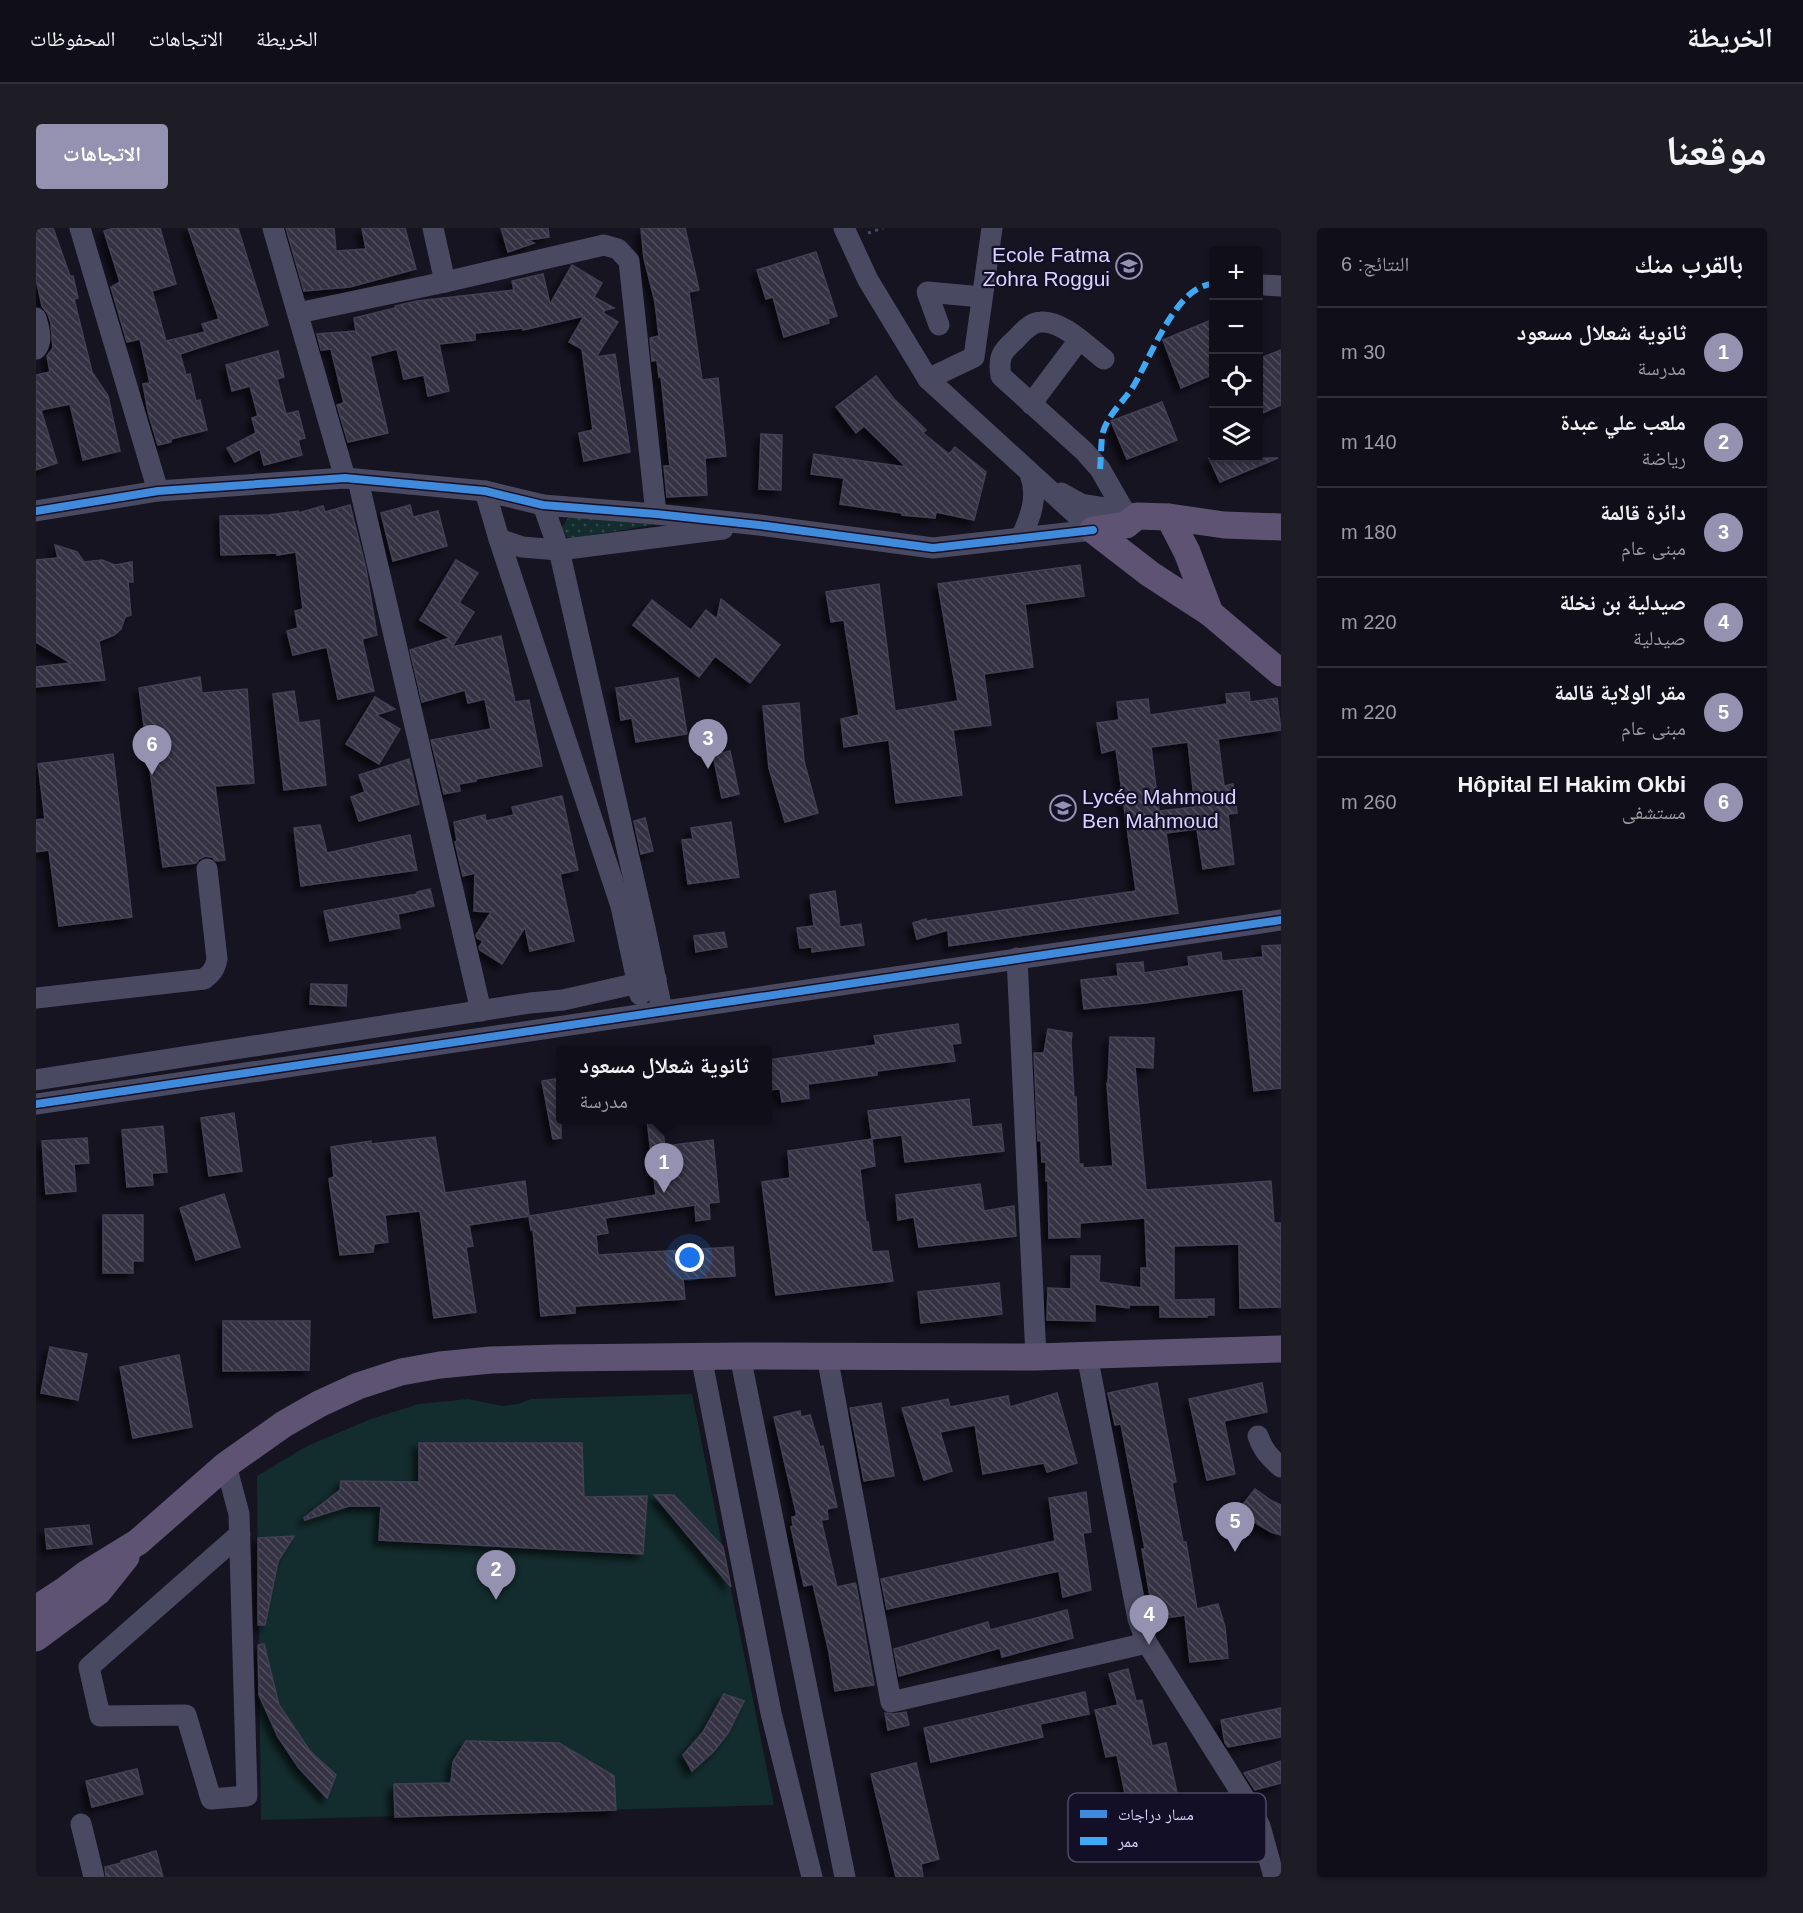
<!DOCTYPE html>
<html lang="ar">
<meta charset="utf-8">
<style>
body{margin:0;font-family:Helvetica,"Noto Naskh Arabic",sans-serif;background:#1e1d26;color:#f1f3f6;direction:rtl}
.controls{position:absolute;right:18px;top:18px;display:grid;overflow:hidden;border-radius:6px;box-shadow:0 2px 4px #0004}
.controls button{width:54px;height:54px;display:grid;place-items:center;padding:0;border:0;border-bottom:2px solid #302f38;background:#100f19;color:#f1f3f6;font:30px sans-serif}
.you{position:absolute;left:654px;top:1030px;width:21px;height:21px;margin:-15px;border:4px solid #fff;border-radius:50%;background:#1a73e8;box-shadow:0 0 0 9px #1a73e833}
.badge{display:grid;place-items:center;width:39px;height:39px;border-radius:50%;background:#9591b1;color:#fff;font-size:20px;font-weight:700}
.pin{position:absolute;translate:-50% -50px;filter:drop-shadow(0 2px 3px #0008)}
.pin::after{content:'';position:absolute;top:32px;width:21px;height:18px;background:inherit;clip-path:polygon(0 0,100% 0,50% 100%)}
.popup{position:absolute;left:520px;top:818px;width:216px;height:78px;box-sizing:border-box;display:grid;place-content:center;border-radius:6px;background:#100f19;filter:drop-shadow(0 2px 4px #0005);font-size:20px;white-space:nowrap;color:#9c9ca2}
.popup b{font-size:22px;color:#f1f3f6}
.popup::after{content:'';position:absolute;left:50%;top:100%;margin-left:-12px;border:12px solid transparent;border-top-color:#100f19}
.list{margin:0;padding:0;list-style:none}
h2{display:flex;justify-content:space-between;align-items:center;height:78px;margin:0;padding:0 24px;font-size:26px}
h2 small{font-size:20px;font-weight:400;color:#9c9ca2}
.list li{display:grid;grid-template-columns:39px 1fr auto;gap:18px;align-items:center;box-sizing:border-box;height:90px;padding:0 24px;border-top:2px solid #302f38}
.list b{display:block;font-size:22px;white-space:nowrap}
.list p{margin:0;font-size:20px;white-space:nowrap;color:#9c9ca2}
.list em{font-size:20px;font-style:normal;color:#9c9ca2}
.icon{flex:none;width:33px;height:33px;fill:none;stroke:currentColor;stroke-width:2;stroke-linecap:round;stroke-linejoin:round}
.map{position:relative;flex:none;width:1245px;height:1649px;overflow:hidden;direction:ltr;border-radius:6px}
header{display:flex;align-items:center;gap:36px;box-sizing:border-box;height:84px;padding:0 30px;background:#100f19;border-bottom:2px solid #302f38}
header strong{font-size:28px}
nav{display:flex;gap:33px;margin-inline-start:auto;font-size:21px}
.intro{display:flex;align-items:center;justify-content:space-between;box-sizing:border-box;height:144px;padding:0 36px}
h1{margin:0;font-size:42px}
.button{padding:15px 27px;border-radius:6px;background:#9591b1;color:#fff;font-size:21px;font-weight:700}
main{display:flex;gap:36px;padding:0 36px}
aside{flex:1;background:#100f19;border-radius:6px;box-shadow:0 2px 4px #0004}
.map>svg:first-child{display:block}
.grass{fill:url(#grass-dots)}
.pitch{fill:#132c2d}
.building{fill:url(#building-back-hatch);stroke:#433f54;stroke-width:1.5;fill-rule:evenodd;filter:url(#shadow)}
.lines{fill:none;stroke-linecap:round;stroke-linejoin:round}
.path{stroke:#44505f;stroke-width:3;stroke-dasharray:3 4.5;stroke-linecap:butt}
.minor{stroke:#4a4962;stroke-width:21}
.major{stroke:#5e5373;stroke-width:27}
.quiet{stroke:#3fa9f5;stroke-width:6;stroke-dasharray:12 6;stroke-linecap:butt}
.cycleway-casing{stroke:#130f26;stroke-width:11}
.cycleway{stroke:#408adc;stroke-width:8}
.labels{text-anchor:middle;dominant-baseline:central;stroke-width:4.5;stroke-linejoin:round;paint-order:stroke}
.poi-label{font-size:21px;fill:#d9d4ff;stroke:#130f26;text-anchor:end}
.key{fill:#130f26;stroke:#4e4a67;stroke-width:1.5}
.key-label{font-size:16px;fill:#d9d4ff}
</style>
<header>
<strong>الخريطة</strong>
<nav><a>الخريطة</a><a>الاتجاهات</a><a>المحفوظات</a></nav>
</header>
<div class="intro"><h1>موقعنا</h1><a class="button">الاتجاهات</a></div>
<main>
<aside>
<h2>بالقرب منك<small>النتائج: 6</small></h2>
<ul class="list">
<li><span class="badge">1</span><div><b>ثانوية شعلال مسعود</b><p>مدرسة</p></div><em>30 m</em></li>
<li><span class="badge">2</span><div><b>ملعب علي عبدة</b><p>رياضة</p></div><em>140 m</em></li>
<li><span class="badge">3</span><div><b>دائرة قالمة</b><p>مبنى عام</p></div><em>180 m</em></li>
<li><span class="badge">4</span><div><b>صيدلية بن نخلة</b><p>صيدلية</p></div><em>220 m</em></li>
<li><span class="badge">5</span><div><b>مقر الولاية قالمة</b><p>مبنى عام</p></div><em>220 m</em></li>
<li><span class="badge">6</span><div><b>Hôpital El Hakim Okbi</b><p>مستشفى</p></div><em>260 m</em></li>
</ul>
</aside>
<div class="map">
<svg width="1245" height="1649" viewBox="0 0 1245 1649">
<defs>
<pattern id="grass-dots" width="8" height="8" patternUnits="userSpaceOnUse" patternTransform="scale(1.5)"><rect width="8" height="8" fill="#132c2d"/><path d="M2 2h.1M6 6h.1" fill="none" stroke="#354a4c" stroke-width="1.8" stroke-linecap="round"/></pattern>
<pattern id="building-back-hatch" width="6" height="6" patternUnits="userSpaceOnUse" patternTransform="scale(1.5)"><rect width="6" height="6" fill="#343243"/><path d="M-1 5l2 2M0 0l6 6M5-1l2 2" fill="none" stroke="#514f5f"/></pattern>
<filter id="shadow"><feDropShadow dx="-5.5" dy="5.5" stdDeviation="3" flood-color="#0009"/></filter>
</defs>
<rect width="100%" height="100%" fill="#161421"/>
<path class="grass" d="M533 289 634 294 533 311 525 300Z"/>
<path class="pitch" d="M656 1166 738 1577 225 1592 221 1248 271 1218 335 1191 383 1176 432 1171 466 1178 482 1176 495 1171Z"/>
<g class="building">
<path d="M0 0H17L34 48H37L42 70 38 71 56 144 72 168 84 223 47 232 34 176 5 182 21 235 0 242V147L14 144 11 128 17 120 15 95 12 86 6 78 0 51Z"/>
<path d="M78 0H124L140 56 116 63 130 113 169 104 166 96 183 91 152 0H202L232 97 144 126 150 147 154 146 160 173 164 172 171 202 135 211V214L122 217 112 184 107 156 114 155 104 111 91 114 75 59 84 54 68 3Z"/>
<path d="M250 0H298L300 23 330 21 326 0H369L380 41 314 59 268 63Z"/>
<path d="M465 0H512L513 9 492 12 498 15 472 24Z"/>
<path d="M605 0H649L663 62 653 64 666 152 682 150 690 228 669 230 671 267 631 269 628 238H634L625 148 623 149 621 132 616 133 614 110 623 108 619 74 608 30Z"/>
<path d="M780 24 801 88 792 91 793 95 748 109 737 69 730 71 721 42Z"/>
<path d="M536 37 566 55 558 69 578 80 569 82 567 85 582 94 560 129 579 126 594 224 548 233 543 205 557 202 546 121 533 114 548 88 487 102V100L439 105V112L403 116 413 163 392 168 388 147 368 151 361 121 334 128 352 205 312 214 301 177 308 175 295 121 285 122 281 106 320 103 318 90 359 80V78L381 73 478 62 476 53 507 46 514 76Z"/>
<path d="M1173 93 1178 105V146L1145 160 1127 112Z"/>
<path d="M1245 122V177L1222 187V131Z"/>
<path d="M242 123 248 149 241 151 250 186 262 183 269 210 262 212 266 227 228 237 224 221 199 234 191 220 220 205 216 190 222 188 214 158 196 163 190 137Z"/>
<path d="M840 148 858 171 890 202 887 205 913 226 919 219 950 244 938 292 900 284 899 290 866 287V285L804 276 808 250 775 246 778 226 870 239 828 198 820 205 800 179Z"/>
<path d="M1126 174 1141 212 1091 231 1075 193Z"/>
<path d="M725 206 746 207 745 262 723 261Z"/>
<path d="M1173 230H1242L1184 254Z"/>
<path d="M314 277 330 341 341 407 326 411 338 463 302 471 291 419 257 427 251 403 262 400 259 383 267 381 260 324 241 327V325L185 327 184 288 233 287 262 283V285L287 278 289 284Z"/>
<path d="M374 277 377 289 402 283 411 318 357 333 345 285Z"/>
<path d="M19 317 41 324 48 334 66 332 79 337 96 334 97 354H92L95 387 89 389 85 401 78 407 63 413 69 452 0 459V439L35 435 0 414V332L22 330Z"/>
<path d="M420 332 442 345 423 375 438 384 416 419 465 408 479 474 493 472 506 538 440 551V553L423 556 424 563 408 566 395 512 455 501 449 471 432 475 429 462 386 474 374 422 414 410 384 392Z"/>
<path d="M1044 337 1048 368 989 376 997 439 948 446 955 497 917 502 926 567 860 575 853 512 808 519 805 491 823 487 808 392 795 394 790 364 843 356 859 483 922 473 902 356Z"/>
<path d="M685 371 744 417 714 455 679 428 663 449 597 397 616 372 655 402 670 382 681 391Z"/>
<path d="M164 449 166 465 211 461 218 555 179 558 189 632 180 633 176 629 169 628 163 631 160 635 127 639 103 460Z"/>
<path d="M642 450 651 506 600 514 596 490 585 492 580 460Z"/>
<path d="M258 463 263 495 283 492 290 557 248 562 237 466Z"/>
<path d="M1213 464 1214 474 1241 470 1245 502 1182 511 1188 558 1197 556 1201 585 1192 586 1198 636 1167 641 1161 601 1130 605 1142 685 913 718 912 702 881 711 877 695 890 691 891 693 1100 663 1080 521 1066 525 1061 495 1083 492 1081 474 1112 471 1114 487 1191 476 1190 466ZM1152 514 1159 579 1123 583 1115 519Z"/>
<path d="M339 469 359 481 340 487 364 501 343 536 310 516Z"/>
<path d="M763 475 768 533 782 585 749 594 733 540 727 478Z"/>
<path d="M694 523 703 566 686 570 677 527Z"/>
<path d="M77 526 96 689 23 698 13 622 0 624V592L9 591 2 536Z"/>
<path d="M373 531 383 576 323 593 315 569 329 564 323 547Z"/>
<path d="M526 568 542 642 524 646 538 713 494 723 489 699 466 736 444 722 443 719 447 713 441 710 440 707 455 684 438 683 439 645 427 648 419 614 421 613 418 594 449 587 450 593 478 587 476 579Z"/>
<path d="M609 590 617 623 605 626 598 593Z"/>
<path d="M695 594 703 649 652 656 646 612 657 611 655 600Z"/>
<path d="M284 597 291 625 374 607 381 642 265 658 258 600Z"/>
<path d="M394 661 398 678 362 686 364 700 294 713 288 683 381 666V664Z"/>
<path d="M799 663 804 699 825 696 828 717 776 724V719L764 720 761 700 778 698 774 667Z"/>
<path d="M688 704 691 719 660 724 658 708Z"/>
<path d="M1245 717V860L1218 863 1207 761 1109 775 1048 781 1045 752 1082 748 1081 736 1107 734 1108 745 1153 738 1152 729 1185 724 1186 733 1227 729 1226 718Z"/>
<path d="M275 756 311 757 310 778 274 776Z"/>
<path d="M922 796 925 815 916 816 919 833 841 843V847L772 856 773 870 746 874 744 861 732 862V832L840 817 838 808Z"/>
<path d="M1012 801 1036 805 1035 814 1038 869H1040L1043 936H1047V940L1077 938 1071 855H1072L1074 809 1118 810 1117 840 1099 839 1110 962 1235 953 1238 995H1245V1079L1204 1080 1203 1016 1138 1018V1072L1178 1071V1087H1171V1089H1124V1077H1093V1080L1059 1076V1093L1011 1092 1012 1060 1035 1061V1028H1064L1063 1054 1105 1060V1040H1111L1109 990 1044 995V1009L1013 1010 1012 953H1010V934H1006L1005 912 1002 913 998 825H1008Z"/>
<path d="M525 850V910L517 911 506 853Z"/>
<path d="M933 871 936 899 965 896 968 923 869 934 866 907 836 911 832 883Z"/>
<path d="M198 885 206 943 173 948 165 890Z"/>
<path d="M611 891H625L629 918 677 912 683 974 673 975 674 991 660 993 659 977 569 990 572 1005 560 1007 562 1027 697 1019 699 1048 647 1051 649 1071 539 1078V1085L505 1088 497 1001 495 1002 493 988 620 967Z"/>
<path d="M127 898 131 944 116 945 117 957 91 959 86 902Z"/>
<path d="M399 909 409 965 489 953 493 988 433 997 437 1018 430 1019 440 1084 398 1090 384 983 349 987 352 1014 338 1016 337 1024 304 1027 293 951 298 949 295 919 335 913V916Z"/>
<path d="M51 910 53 935 38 936 40 963 10 966 6 913Z"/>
<path d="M836 911 839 938 824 941 830 994H832L836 1024 852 1023 857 1053 740 1067 726 954 754 950 752 923Z"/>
<path d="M944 956 948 983 978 978 980 1008 883 1019 878 989 862 992 860 967Z"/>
<path d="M188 966 204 1019 160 1032 144 980Z"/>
<path d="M67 987H107V1033H97V1045H67Z"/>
<path d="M963 1055 966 1086 885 1095 882 1064Z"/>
<path d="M187 1093H274L273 1142 187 1143Z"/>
<path d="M14 1119 51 1126 42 1172 5 1165Z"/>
<path d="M143 1127 156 1199 97 1210 84 1139Z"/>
<path d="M1121 1155 1140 1254 1136 1255 1147 1314H1150L1161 1381 1182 1376 1189 1399 1192 1430 1154 1434 1149 1387 1118 1392 1106 1321H1109L1085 1196 1079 1197 1072 1165Z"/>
<path d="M1226 1155 1231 1184 1188 1193 1199 1246 1171 1252 1153 1171Z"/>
<path d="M1021 1165 1041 1235 1011 1244 1008 1235 947 1246 939 1197 904 1204 916 1243 888 1252 866 1180 912 1171 914 1179 972 1168 974 1179Z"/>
<path d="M845 1175 858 1248 828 1253 814 1180Z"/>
<path d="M764 1183 765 1189 774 1187 784 1219 787 1218 801 1279 791 1281 792 1291 785 1292 801 1359 819 1355 820 1357 838 1457 799 1463 793 1424 777 1356 768 1358 755 1299 757 1298 756 1289 761 1288 738 1189Z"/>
<path d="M383 1215H546L548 1269 611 1268 607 1326 343 1312 345 1278H313L269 1292 268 1290 304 1262 305 1253 383 1254Z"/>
<path d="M1219 1261 1236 1273 1245 1277V1307L1235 1304 1201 1284Z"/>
<path d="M1050 1264 1055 1304 1047 1305 1055 1362 1027 1369 1023 1343 851 1381 845 1351 1019 1313 1013 1270Z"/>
<path d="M618 1267H638L687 1319 695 1359Z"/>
<path d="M53 1297 56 1316 11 1321 9 1301Z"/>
<path d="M258 1308 242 1333 229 1397H222V1310Z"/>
<path d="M1031 1382 1037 1410 966 1429 964 1420 863 1448 858 1421 952 1394 954 1402Z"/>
<path d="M228 1416 243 1477 274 1523 300 1547 291 1570 263 1540 242 1509 223 1467 222 1417Z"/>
<path d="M1092 1441 1100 1473 1106 1472 1116 1518 1130 1515 1152 1614 1116 1622 1106 1576 1092 1579 1081 1527 1070 1529 1059 1482 1082 1477 1073 1446Z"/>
<path d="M1049 1464 1053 1486 1004 1496 1007 1509 895 1534 888 1500Z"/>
<path d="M688 1466 708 1473 692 1505 678 1523 656 1543 647 1527 667 1504Z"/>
<path d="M1245 1480V1509L1192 1519 1189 1515 1185 1492Z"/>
<path d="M870 1484 873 1497 852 1502 849 1485 857 1486Z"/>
<path d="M430 1513 523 1515 578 1548 580 1582 359 1589 358 1556 415 1555 417 1534Z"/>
<path d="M1245 1533V1555L1219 1562 1208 1545Z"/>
<path d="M880 1535 903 1631 885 1636 887 1649H860L835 1546Z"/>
<path d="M101 1541 107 1566 56 1579 50 1553Z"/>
<path d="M120 1623 127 1649H70L69 1639 85 1635V1633Z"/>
</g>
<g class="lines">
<path class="path" d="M832 5 847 0"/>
<g class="minor">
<path d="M44 0 122 263"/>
<path d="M237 0 309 250"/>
<path d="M397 0 409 54"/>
<path d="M808 0 832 52 892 151 1057 302"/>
<path d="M1227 57 1245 58"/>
<path d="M262 85 409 54 568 17 582 21 593 33 620 286"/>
<path d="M0 90C3 100 7 113 0 121"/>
<path d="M903 97 891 64 946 69"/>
<path d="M1068 131C1052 119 1026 92 1005 94 994 94 986 105 979 112 965 124 962 130 965 148L1048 223 1064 241 1088 283"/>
<path d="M892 151 938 129 956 0"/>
<path d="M995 176 1043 112"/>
<path d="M322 252 445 783"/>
<path d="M449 263 463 311 585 678 604 767"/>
<path d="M1025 265 1045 276 1088 283 1095 286"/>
<path d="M507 277 523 322 609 700 626 782"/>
<path d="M0 283 122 263 309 250 449 263 507 277 620 286 723 297 897 320 1057 302"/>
<path d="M985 310C994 290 1003 268 994 246"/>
<path d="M463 311 486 319 523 322 687 301"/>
<path d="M981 730 1000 1129"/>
<path d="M0 770 168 751C176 745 179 741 181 731L171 641"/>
<path d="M0 852 494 775 527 772 620 751"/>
<path d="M0 876 1245 692"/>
<path d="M1051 1127 1102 1391 1111 1415 1213 1577 1224 1598 1238 1649"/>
<path d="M665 1128 735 1485 776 1649"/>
<path d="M704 1128 809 1649"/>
<path d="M791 1128 855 1474 1111 1415"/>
<path d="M1222 1208C1227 1222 1234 1230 1245 1239"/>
<path d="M190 1237 203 1286 211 1568 175 1571 150 1487 64 1488 53 1439 204 1306"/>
<path d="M45 1596 58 1649"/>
</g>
<g class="major">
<path d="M1133 289 1151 324 1174 385"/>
<path d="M1057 302 1114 346 1174 385 1245 445"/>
<path d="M1057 302 1090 297 1101 288 1133 289 1188 297 1245 299"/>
<path d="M0 1381 29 1362 50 1346 102 1314 190 1237 248 1196 283 1176 322 1158 365 1144 404 1137 455 1132 521 1130 704 1128 1000 1129 1245 1121"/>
<path d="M0 1410 62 1364 90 1329"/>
</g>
<g class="quiet">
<path d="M1222 57H1227"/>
<path d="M1064 241C1065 232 1065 210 1067 204 1073 186 1084 177 1095 162 1113 135 1139 56 1178 56"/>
</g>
<g class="cycleway-casing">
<g id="cycleway">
<path d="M0 283 122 263 309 250 449 263 507 277 620 286 723 297 897 320 1057 302"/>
<path d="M0 876 1245 692"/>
</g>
</g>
<use href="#cycleway" class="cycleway"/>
</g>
<defs>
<g id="school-ring" transform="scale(1.35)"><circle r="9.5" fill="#130f26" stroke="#9591b1" stroke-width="1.5"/><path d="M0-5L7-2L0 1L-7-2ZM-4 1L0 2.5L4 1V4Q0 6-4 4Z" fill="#9591b1"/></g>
</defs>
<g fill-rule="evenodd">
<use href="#school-ring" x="1093" y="38"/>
<use href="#school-ring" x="1027" y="580"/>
</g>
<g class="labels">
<g class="poi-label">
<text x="1074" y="26">Ecole Fatma<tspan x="1074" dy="24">Zohra Roggui</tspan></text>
<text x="1046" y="568" text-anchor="start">Lycée Mahmoud<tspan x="1046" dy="24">Ben Mahmoud</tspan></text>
</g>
</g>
<rect x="1032" y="1565" width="198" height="69" rx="9" class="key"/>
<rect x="1044" y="1582" width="27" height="8" fill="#408adc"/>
<rect x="1044" y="1609" width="27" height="8" fill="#3fa9f5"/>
<g class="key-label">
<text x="1082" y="1592">مسار دراجات</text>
<text x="1082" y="1619">ممر</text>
</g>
</svg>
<div class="controls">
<button>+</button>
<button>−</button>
<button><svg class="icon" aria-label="locate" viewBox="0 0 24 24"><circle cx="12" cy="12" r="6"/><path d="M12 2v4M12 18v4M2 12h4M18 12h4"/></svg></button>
<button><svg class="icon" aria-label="layers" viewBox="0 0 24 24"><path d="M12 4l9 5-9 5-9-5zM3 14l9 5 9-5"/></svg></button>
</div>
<div class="you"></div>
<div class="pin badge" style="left:628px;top:965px">1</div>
<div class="popup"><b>ثانوية شعلال مسعود</b>مدرسة</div>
<div class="pin badge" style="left:460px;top:1372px">2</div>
<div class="pin badge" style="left:672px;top:541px">3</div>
<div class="pin badge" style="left:1113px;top:1417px">4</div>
<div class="pin badge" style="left:1199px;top:1324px">5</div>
<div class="pin badge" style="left:116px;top:547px">6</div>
</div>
</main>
